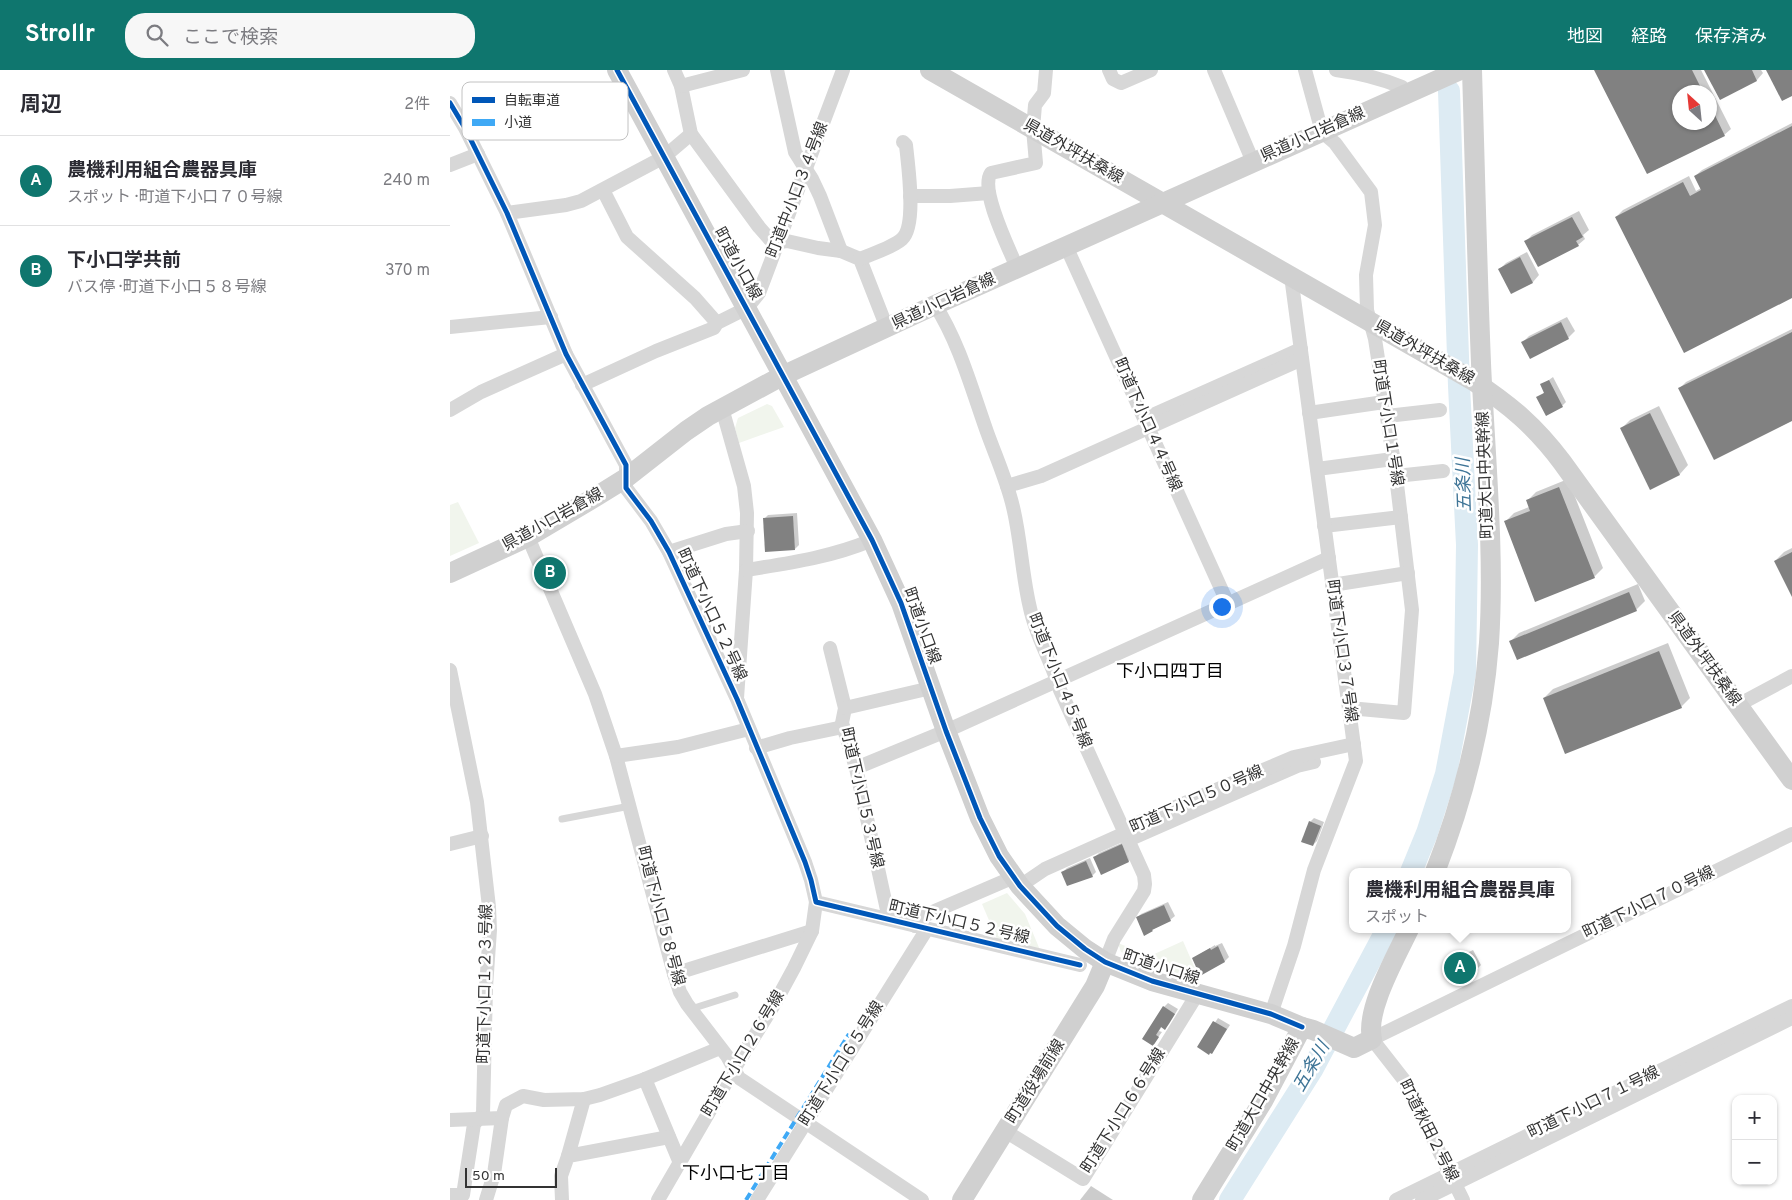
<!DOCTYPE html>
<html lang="ja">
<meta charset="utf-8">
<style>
body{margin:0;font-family:Overpass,"Noto Sans JP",sans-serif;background:#f7f7f7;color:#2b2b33}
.controls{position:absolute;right:15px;bottom:15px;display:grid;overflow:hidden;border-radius:10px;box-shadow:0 1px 4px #0004}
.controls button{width:45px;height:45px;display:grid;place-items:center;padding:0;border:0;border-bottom:1px solid #e1e1e2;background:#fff;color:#2b2b33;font:25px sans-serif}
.compass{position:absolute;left:1222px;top:15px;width:45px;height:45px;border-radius:50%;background:#fff;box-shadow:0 1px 4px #0004;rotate:333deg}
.scale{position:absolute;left:15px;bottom:12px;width:92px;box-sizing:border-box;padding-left:5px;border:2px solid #333;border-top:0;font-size:14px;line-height:18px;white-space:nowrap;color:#333;-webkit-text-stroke:4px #fff;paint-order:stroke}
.you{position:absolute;left:771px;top:536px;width:18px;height:18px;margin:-12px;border:4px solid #fff;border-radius:50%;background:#1a73e8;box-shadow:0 0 0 8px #1a73e833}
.badge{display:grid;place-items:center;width:32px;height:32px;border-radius:50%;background:#0f766e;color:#fff;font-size:16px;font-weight:700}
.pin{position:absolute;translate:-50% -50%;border:2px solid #fff;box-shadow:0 1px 5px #0006}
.popup{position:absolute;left:899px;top:798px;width:222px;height:65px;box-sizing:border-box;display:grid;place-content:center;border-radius:10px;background:#fff;filter:drop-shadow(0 1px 4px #0005);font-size:16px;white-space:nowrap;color:#7c7c81}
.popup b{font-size:19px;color:#2b2b33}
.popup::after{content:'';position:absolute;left:50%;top:100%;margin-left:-10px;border:10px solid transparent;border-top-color:#fff}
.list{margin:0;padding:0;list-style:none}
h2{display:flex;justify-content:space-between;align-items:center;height:65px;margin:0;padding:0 20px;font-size:21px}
h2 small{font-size:16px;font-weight:400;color:#7c7c81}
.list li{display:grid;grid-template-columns:32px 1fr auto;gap:15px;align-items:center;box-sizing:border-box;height:90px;padding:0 20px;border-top:1px solid #e1e1e2}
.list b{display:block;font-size:19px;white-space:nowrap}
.list p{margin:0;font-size:16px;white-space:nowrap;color:#7c7c81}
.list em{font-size:16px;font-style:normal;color:#7c7c81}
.icon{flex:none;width:28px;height:28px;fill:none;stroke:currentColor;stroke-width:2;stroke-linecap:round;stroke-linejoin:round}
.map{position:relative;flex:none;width:1342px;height:1130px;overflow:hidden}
header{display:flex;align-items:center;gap:30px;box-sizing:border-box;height:70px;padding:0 25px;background:#0f766e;color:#fff}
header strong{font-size:24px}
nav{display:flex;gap:28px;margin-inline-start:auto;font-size:18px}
.search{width:350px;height:45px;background:#f7f7f7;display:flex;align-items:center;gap:12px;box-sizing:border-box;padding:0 18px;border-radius:20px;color:#7c7c81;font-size:19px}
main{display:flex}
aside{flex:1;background:#fff}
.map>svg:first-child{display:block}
.green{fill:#f1f5ed}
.shadow{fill:#0003;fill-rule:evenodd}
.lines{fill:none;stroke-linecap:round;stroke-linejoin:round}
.river{stroke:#ddebf3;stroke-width:22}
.building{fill:#818181}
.lane{stroke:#d7d7d7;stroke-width:7}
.street{stroke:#d7d7d7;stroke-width:14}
.secondary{stroke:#d0d0d0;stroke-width:20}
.quiet{stroke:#3fa9f5;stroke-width:4;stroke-dasharray:8 4;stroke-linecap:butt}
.cycleway-casing{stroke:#fff;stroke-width:8}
.cycleway{stroke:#0057b8;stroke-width:5}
.labels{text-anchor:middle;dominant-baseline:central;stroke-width:5;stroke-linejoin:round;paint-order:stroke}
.street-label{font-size:16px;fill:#333;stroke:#fff}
.water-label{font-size:18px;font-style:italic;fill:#3f7597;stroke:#fff}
.neighbourhood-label{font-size:18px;fill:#000;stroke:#fff}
.key{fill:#fff;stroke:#c2c2c2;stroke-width:1}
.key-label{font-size:14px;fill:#333}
</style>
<header>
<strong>Strollr</strong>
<div class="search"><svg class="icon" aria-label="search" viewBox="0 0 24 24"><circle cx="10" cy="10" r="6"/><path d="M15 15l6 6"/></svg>ここで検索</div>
<nav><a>地図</a><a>経路</a><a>保存済み</a></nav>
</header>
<main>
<aside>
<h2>周辺<small>2件</small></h2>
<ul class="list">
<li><span class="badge">A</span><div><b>農機利用組合農器具庫</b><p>スポット · 町道下小口７０号線</p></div><em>240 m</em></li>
<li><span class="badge">B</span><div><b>下小口学共前</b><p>バス停 · 町道下小口５８号線</p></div><em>370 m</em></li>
</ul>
</aside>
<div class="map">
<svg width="1342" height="1130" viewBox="0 0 1342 1130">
<rect width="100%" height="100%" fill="#fff"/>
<g class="green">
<path d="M317 334 322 336 334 357 289 373 285 358 288 348Z"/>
<path d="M8 432 29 473 0 486V435Z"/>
<path d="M557 823 575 844 590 880 547 869 532 834Z"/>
<path d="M733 871 750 910C723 903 697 894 671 882L668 873 700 886Z"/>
</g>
<g class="shadow">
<path d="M1146 0H1251L1281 59 1274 65 1198 103ZM1230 22H1260V52H1230Z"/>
<path d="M1255 0H1311L1313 3 1307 10 1270 29Z"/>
<path d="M1342 53V227L1166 147 1173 140 1239 106 1246 121 1251 118 1245 106 1252 100Z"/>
<path d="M1129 141 1139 160 1133 165 1135 169 1128 175 1076 171 1082 165Z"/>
<path d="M1077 182 1089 205 1083 212 1062 222 1050 199 1056 193Z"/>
<path d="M1117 247 1125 261 1118 268 1073 272 1079 266Z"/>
<path d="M1342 259V350L1230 318 1236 312Z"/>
<path d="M1103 307 1116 332 1112 336 1088 328 1095 322 1092 315Z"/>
<path d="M1209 336 1238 395 1230 404 1201 418 1171 359 1180 350Z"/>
<path d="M1118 409 1153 498 1144 507 1055 452 1064 443 1079 437 1077 431 1086 422Z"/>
<path d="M347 443 349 475 345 479 314 449 318 445Z"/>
<path d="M1342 478V524L1325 491 1334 482Z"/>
<path d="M1188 514 1195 531 1186 540 1060 572 1069 563Z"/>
<path d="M1218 573 1240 628 1231 637 1094 628 1103 619Z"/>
<path d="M864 748 874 752 867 771 863 775 860 752Z"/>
<path d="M676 771 683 787 679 791 645 787 649 783Z"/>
<path d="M640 788 646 802 642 806 613 802 617 798Z"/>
<path d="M718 832 725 846 720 850 694 864 687 848 691 844Z"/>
<path d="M772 873 779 887 775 891 751 904 744 888 765 875V876Z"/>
<path d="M1023 880 1031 895 1027 899 994 896 998 892Z"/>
<path d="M718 933 728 939 719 954 715 958 712 956 709 961 712 962 703 974 714 937Z"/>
<path d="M768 948 780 955 765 978 749 977Z"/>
<path d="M641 1116 663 1130H630Z"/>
</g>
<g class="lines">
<g class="river">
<path d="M961 802 977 763 996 704 1015 603 1017 475 1009 316 999 21"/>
<path d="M780 1130 862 1000 937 859"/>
</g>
</g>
<g class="building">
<path d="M1144 0H1242L1253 22H1230V52H1260V35L1275 66 1197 104Z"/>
<path d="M1254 0H1302L1307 11 1270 30Z"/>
<path d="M1316 0H1342V26L1332 31Z"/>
<path d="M1342 56V228L1234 283 1165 147 1233 112 1240 126 1251 120 1244 106Z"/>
<path d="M1122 147 1133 167 1126 171 1129 176 1088 197 1074 171Z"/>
<path d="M1070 187 1083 213 1061 224 1048 199Z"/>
<path d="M1111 252 1119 269 1080 289 1071 272Z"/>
<path d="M1342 262V351L1264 390 1228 318Z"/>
<path d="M1099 310 1113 337 1096 346 1086 327 1094 323 1090 314Z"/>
<path d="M1200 343 1230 405 1200 420 1170 358Z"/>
<path d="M1109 417 1145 508 1085 532 1054 451 1080 441 1076 430Z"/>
<path d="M343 446 345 480 315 482 313 448Z"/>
<path d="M1342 482V527L1324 491Z"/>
<path d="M1179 522 1187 541 1067 590 1059 571Z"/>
<path d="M1209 581 1232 638 1115 684 1093 628Z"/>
<path d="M859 751 871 756 863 776 851 772Z"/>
<path d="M672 774 679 792 651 805 643 787Z"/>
<path d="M636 791 643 807 617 816 611 802Z"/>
<path d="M714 835 721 851 702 860 703 861 694 866 686 847Z"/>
<path d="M768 876 775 892 750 906 742 888 760 878 761 880Z"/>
<path d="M1019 883 1028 900 1002 914 993 896Z"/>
<path d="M713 936 725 944 715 960 711 957 706 965 709 967 703 976 692 969Z"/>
<path d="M763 951 777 959 762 984 760 983 759 985 747 977Z"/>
</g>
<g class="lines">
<g class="lane">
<path d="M112 749 180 736"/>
<path d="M241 939 285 925"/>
</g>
<g class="street">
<path d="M224 0 231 16 241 64 309 157 323 173 337 171 368 178 391 181 410 189 437 258"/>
<path d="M327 0 345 82 362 109 370 126 391 181"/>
<path d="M659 0 663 9 671 13 701 0"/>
<path d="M764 0 803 92"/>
<path d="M855 0 872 62 885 73 921 122 925 155 916 205 917 240 925 269 946 406 962 540 954 643 899 638"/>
<path d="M886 0C909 3 930 8 952 17L956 24"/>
<path d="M231 16 293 0"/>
<path d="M0 33 15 58 57 143 116 284 176 395V418L201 451 219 482 287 629 355 792 361 810 366 832 630 895"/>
<path d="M0 95 28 84"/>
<path d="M153 120 177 167 245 228 267 253"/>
<path d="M460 126H500L539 123"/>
<path d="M57 143 116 135 131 131 214 87 241 64"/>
<path d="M616 176 778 534"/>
<path d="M410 189C421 184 442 178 452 169 467 156 458 95 456 75L453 72"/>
<path d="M567 198C560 180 529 120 541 103L586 93 583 59 585 35 594 23 596 0"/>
<path d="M485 235C509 272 522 320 537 362 546 387 557 411 563 437 571 470 572 505 580 538 586 567 602 592 610 620L694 805 695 814 694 821 664 869 655 892"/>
<path d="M0 257 101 247"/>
<path d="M132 315 206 281 264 258 267 253 297 238 309 223 393 0"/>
<path d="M272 338 294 416 297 443 296 500 287 628"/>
<path d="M0 340 31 322 116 284"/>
<path d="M859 343 934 332"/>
<path d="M937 346 990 340"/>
<path d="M694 349 851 279"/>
<path d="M867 399 943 389"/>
<path d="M946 406 993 401"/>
<path d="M557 416 591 406 852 289"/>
<path d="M874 456 951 447"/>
<path d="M78 467 145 624 166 686 224 904 230 922 237 934 277 986 289 1008 472 1130"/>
<path d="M219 482 276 464 298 461"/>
<path d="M296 500C340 493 382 487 422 470"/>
<path d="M882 515 958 503"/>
<path d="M380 578 395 638 392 653 406 698 439 849"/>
<path d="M0 600 27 732 39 837 40 860 36 917 33 1044 24 1054 13 1125H0"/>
<path d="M1288 635 1342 606"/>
<path d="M395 638 481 618"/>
<path d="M306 678 340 668 393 657"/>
<path d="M166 686 228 677 299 659"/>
<path d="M406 698 496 661 879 488"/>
<path d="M678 770 847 696 864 692"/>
<path d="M0 774 32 766"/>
<path d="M570 816 595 799 671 765 683 755 844 687 904 674"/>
<path d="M465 856 471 847 564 807"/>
<path d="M224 904 362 861"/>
<path d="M821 944 844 876 864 800 906 691 841 206"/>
<path d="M195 1009 270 978"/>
<path d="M0 1050 52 1048 56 1035 73 1026 94 1030 134 1029 150 1025 195 1009 230 1093"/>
<path d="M555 1061 633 1109 748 923"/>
<path d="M118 1086 134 1029"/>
<path d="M36 1130 44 1104 52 1048"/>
<path d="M112 1130 111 1106 118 1086 219 1067"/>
<path d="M208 1130 284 999 325 933 344 898 362 861 366 832"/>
<path d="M307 1130 477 859"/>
<path d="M946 1130 1342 936"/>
<path d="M972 1130 1342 948"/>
<path d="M1013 1130 954 1010 922 969 1342 764"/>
</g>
<g class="secondary">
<path d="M167 0 422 470 451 533 496 661 530 748 549 786 570 816 607 856 635 879 655 892 702 911 821 944 852 957"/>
<path d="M480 0 1022 310C1060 335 1085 356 1112 392L1342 710"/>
<path d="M0 503 78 467 147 426 176 408 236 361 258 346 332 306 485 235 1010 0"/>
<path d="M985 802C1014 728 1033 652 1039 573 1045 482 1035 385 1031 293 1027 195 1025 98 1022 0"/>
<path d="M512 1130 645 916 655 892"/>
<path d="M752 1130 813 1031 852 957 863 960 904 978 922 969C915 940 946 887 959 859"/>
</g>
<path class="quiet" d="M296 1130 399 964"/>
<g class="cycleway-casing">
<g id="cycleway">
<path d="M167 0 422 470 451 533 496 661 530 748 549 786 570 816 607 856 635 879 655 892 702 911 821 944 852 957"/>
<path d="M0 33 15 58 57 143 116 284 176 395V418L201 451 219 482 287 629 355 792 361 810 366 832 630 895"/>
</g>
</g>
<use href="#cycleway" class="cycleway"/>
</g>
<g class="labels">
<g class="street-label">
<text transform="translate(863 65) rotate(-24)">県道小口岩倉線</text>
<text transform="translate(623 82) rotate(30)">県道外坪扶桑線</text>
<text transform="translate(348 120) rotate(-69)">町道中小口３４号線</text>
<text transform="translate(287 194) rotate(61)">町道小口線</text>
<text transform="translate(494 232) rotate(-25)">県道小口岩倉線</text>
<text transform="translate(974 283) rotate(30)">県道外坪扶桑線</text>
<text transform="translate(937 353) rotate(81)">町道下小口１号線</text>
<text transform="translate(697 355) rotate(66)">町道下小口４４号線</text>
<text transform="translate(1036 405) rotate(-92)">町道大口中央幹線</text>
<text transform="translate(103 450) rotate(-29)">県道小口岩倉線</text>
<text transform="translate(261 545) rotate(65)">町道下小口５２号線</text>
<text transform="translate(471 556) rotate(70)">町道小口線</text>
<text transform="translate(891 581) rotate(82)">町道下小口３７号線</text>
<text transform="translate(1254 589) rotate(54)">県道外坪扶桑線</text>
<text transform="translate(609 611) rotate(68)">町道下小口４５号線</text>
<text transform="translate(411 728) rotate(77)">町道下小口５３号線</text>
<text transform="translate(747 730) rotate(-24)">町道下小口５０号線</text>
<text transform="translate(1199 833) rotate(-26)">町道下小口７０号線</text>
<text transform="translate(210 846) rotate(75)">町道下小口５８号線</text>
<text transform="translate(509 853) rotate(13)">町道下小口５２号線</text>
<text transform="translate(711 898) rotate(18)">町道小口線</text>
<text transform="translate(36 914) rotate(-89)">町道下小口１２３号線</text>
<text transform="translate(294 984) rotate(-59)">町道下小口２６号線</text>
<text transform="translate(392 994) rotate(-58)">町道下小口６５号線</text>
<text transform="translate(586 1012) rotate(-58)">町道役場前線</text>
<text transform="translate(814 1025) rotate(-60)">町道大口中央幹線</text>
<text transform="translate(1144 1033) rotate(-26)">町道下小口７１号線</text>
<text transform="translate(674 1041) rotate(-58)">町道下小口６６号線</text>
<text transform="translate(978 1061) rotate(63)">町道秋田２号線</text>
</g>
<g class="water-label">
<text transform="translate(1015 415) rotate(-92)">五条川</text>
<text transform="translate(862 997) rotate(-60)">五条川</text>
</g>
<g class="neighbourhood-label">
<text x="720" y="602">下小口四丁目</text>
<text x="286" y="1104">下小口七丁目</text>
</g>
</g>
<rect x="12" y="12" width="166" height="58" rx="8" class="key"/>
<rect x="22" y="27" width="23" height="6" fill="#0057b8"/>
<rect x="22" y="49" width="23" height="7" fill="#3fa9f5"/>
<g class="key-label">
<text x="54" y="35">自転車道</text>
<text x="54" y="57">小道</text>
</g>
</svg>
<div class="controls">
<button>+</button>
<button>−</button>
</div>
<svg class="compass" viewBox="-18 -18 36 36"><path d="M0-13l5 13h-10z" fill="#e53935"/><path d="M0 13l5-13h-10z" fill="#7c7c81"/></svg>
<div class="scale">50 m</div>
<div class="you"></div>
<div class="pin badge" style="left:1010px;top:898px">A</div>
<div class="popup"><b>農機利用組合農器具庫</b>スポット</div>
<div class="pin badge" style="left:100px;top:503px">B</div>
</div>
</main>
